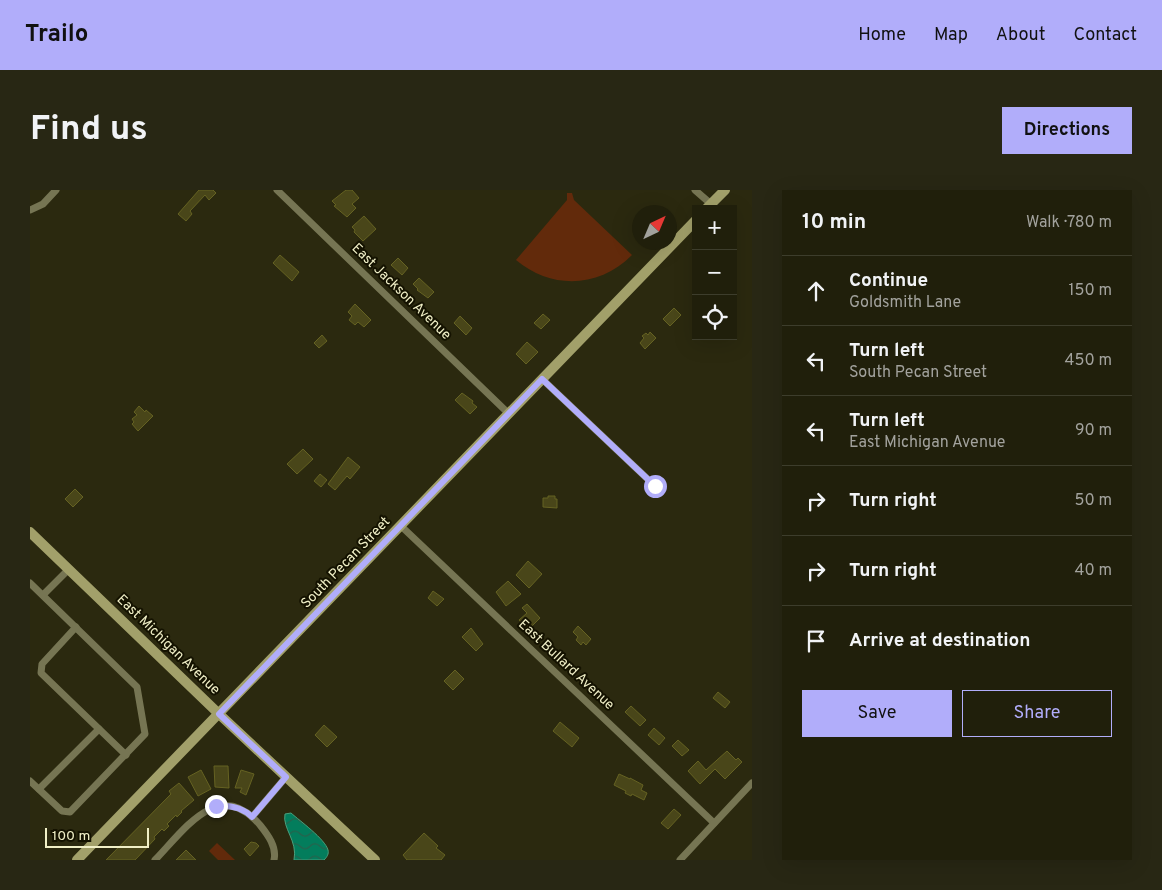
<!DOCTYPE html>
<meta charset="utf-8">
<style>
body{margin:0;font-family:Overpass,sans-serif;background:#282714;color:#f1f3f6}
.controls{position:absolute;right:15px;top:15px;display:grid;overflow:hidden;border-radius:0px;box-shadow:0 5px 20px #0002}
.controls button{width:45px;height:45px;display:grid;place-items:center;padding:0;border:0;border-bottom:1px solid #3d3d2c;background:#201f0b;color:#f1f3f6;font:25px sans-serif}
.compass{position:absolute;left:602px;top:15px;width:45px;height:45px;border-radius:50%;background:#201f0b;box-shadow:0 5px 20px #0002;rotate:44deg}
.scale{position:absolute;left:15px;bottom:12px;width:104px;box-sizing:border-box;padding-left:5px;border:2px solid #f0efc6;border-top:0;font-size:14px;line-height:18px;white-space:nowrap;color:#f0efc6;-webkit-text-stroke:4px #141200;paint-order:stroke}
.stop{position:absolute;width:15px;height:15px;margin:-11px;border:4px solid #b1adfa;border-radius:50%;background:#fff}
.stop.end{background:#b1adfa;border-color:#fff;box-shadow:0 1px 5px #0008}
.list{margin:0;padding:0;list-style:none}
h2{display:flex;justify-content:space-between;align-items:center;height:65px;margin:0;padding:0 20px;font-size:21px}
h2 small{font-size:16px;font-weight:400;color:#a2a29d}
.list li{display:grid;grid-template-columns:32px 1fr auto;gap:15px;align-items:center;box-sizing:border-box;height:70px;padding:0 20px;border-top:1px solid #3d3d2c}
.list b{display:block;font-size:19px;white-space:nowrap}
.list p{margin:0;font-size:16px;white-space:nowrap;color:#a2a29d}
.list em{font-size:16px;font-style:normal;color:#a2a29d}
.actions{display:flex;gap:10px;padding:15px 20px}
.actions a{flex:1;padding:11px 0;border:1px solid #b1adfa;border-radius:0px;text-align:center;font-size:18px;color:#b1adfa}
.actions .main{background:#b1adfa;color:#111}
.icon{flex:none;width:28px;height:28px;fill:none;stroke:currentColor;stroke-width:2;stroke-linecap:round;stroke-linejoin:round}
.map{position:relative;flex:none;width:722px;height:670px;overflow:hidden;border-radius:0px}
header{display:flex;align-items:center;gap:30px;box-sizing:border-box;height:70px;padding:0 25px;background:#b1adfa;color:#111}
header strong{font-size:24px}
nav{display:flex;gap:28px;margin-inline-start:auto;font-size:18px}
.intro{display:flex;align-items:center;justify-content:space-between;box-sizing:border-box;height:120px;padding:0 30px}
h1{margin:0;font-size:35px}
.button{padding:12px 22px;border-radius:0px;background:#b1adfa;color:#111;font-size:18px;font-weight:700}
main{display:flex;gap:30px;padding:0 30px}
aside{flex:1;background:#201f0b;border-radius:0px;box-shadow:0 5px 20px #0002}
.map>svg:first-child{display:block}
.green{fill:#622a0b}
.water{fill:url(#water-waves);stroke:#4a9f7c}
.building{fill:#494619;stroke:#656222}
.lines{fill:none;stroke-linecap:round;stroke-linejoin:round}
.street{stroke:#767553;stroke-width:7}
.secondary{stroke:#a2a06a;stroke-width:10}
.route{stroke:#b1adfa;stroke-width:6}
.labels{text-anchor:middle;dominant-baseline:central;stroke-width:4;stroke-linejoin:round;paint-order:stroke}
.street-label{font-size:14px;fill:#f0efc6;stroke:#141200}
</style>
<header>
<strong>Trailo</strong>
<nav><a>Home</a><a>Map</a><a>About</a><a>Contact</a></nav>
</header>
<div class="intro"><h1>Find us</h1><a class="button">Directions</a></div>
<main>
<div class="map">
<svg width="722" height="670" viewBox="0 0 722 670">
<defs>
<pattern id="water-waves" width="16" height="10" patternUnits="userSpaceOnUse" patternTransform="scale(1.25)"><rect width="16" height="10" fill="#037d5c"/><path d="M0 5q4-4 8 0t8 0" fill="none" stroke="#26624c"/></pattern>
</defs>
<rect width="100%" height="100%" fill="#2b290f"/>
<g class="green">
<path d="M537 3H542L544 10 602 65C569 98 522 100 486 70L537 10Z"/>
<path d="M187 653 205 670H188L179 661Z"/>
</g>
<path class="water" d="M261 623C270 631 295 649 298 660 299 664 297 667 294 670H264C268 651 252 638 255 624Z"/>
<g class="building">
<path d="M169 0H183L186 3 179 10 175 5 160 21 162 24 156 31 148 24Z"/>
<path d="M316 0H322L329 8 322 14 326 18 317 27 304 16 306 15 302 11Z"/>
<path d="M334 26 346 39 333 51 324 42 325 40 322 37Z"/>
<path d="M250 65 269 82 262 91 243 73Z"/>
<path d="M368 68 378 78 372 85 361 75Z"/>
<path d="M389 88 404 102 398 108 387 100 388 99 383 94Z"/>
<path d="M325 114 341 130 334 137 328 132 325 135 319 130 322 126 318 122Z"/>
<path d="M644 118 651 125 640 136 633 129Z"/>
<path d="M513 124 520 130 511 139 504 133Z"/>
<path d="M430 126 442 138 436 145 424 133Z"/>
<path d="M620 142 626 148 615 159 610 153 614 148 612 146 616 143 618 145Z"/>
<path d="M292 145 297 151 289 158 284 153Z"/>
<path d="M497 152 508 162 496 174 486 164Z"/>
<path d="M432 203 443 211 442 213 447 217 440 224 425 210Z"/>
<path d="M109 216 115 222 116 220 123 226 108 241 102 234 104 232 102 229 107 225 104 222Z"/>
<path d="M273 259 283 269 267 284 257 274Z"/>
<path d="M318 267 330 277 320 289 317 286 305 300 298 294Z"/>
<path d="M290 284 297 290 291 297 284 291Z"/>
<path d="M45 299 53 307 43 317 35 309Z"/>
<path d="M518 306H525V309H527V318L513 317V308H518Z"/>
<path d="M498 371 512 384 499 398 486 385Z"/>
<path d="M478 391 491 404 476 416 466 402Z"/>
<path d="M403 401 414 409 407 416 398 408Z"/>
<path d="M497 414 510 428 498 440 489 430 497 423 492 418Z"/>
<path d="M548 436 561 449 556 455 553 452 551 455 546 450 548 447 543 442Z"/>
<path d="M441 438 453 454 446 461 432 447Z"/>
<path d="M425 480 434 489 423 500 414 491Z"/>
<path d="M688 502 700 512 695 518 683 508Z"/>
<path d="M601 516 616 530 610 536 595 522Z"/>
<path d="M530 532 549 548 542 557 523 541Z"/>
<path d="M294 535 307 547 297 557 285 545Z"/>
<path d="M624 538 635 548 629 555 618 545Z"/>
<path d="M648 550 659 560 652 566 642 556Z"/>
<path d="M697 561 706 570 708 568 712 572 695 589 685 579 670 594 658 581 668 571 676 580Z"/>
<path d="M184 576H198L199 598 185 597Z"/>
<path d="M171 580 181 599 168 606 158 587Z"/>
<path d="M211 580 224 584 216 605 210 602 212 598H205Z"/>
<path d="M589 584 600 589V588L613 595 611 600 617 603 614 610 602 604 601 606 595 603 596 601 584 595Z"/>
<path d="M149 593 164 610 151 621 152 622 147 627 146 625 137 634 139 636 134 641 132 639 124 647 125 649 105 670H76L141 604 139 601Z"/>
<path d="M644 619 651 625 638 639 631 633Z"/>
<path d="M394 643 408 656 406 658 415 665 411 670H377L373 665Z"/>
<path d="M221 652 226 653 229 656 220 666 214 659Z"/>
<path d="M156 660 166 670H146Z"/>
</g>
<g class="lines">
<g class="street">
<path d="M247 0 478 223"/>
<path d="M665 0 681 14"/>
<path d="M0 20 13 14 26 0"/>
<path d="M512 189 625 296"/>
<path d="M371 336 684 633"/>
<path d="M0 393 107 497 115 544 40 622 32 621 0 591"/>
<path d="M13 405 39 379"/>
<path d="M46 437 12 474 11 483 96 565"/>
<path d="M9 599 69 539"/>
<path d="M222 627 256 587"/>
<path d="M125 670C155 639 189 587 230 635 238 645 247 657 244 670"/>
<path d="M650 670 722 593"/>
</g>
<g class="secondary">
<path d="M676 19 695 0"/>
<path d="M0 342 189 524 345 670"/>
<path d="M47 670 666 30"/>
</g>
</g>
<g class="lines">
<path class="route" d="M186 616C200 615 212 617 222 627L256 587 189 524 512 189 625 296"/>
</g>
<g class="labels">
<g class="street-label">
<text transform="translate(371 102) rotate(44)">East Jackson Avenue</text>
<text transform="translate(316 373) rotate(-46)">South Pecan Street</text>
<text transform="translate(138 455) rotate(44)">East Michigan Avenue</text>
<text transform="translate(536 475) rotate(43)">East Bullard Avenue</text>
</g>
</g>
</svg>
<div class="controls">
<button>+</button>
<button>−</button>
<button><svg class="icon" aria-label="locate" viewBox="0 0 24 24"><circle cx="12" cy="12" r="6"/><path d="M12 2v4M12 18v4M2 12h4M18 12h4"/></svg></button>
</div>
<svg class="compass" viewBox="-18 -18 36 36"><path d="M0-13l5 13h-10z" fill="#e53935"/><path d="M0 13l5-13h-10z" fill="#a2a29d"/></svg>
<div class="scale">100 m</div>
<div class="stop" style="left:625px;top:296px"></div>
<div class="stop end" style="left:186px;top:616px"></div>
</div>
<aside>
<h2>10 min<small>Walk · 780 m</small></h2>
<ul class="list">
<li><svg class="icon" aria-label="ahead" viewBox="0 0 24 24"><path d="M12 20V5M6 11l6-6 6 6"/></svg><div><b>Continue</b><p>Goldsmith Lane</p></div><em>150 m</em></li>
<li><svg class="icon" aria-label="left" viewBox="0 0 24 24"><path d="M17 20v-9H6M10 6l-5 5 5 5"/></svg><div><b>Turn left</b><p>South Pecan Street</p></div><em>450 m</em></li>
<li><svg class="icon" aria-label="left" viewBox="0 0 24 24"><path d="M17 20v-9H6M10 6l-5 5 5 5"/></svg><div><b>Turn left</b><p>East Michigan Avenue</p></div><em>90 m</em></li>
<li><svg class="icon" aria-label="right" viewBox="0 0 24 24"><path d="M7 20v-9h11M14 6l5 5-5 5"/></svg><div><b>Turn right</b></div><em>50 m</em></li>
<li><svg class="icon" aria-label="right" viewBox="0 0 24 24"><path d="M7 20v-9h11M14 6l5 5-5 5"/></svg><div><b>Turn right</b></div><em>40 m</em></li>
<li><svg class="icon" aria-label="arrive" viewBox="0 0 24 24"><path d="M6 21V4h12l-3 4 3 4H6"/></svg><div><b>Arrive at destination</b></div></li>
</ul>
<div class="actions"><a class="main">Save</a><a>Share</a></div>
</aside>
</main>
